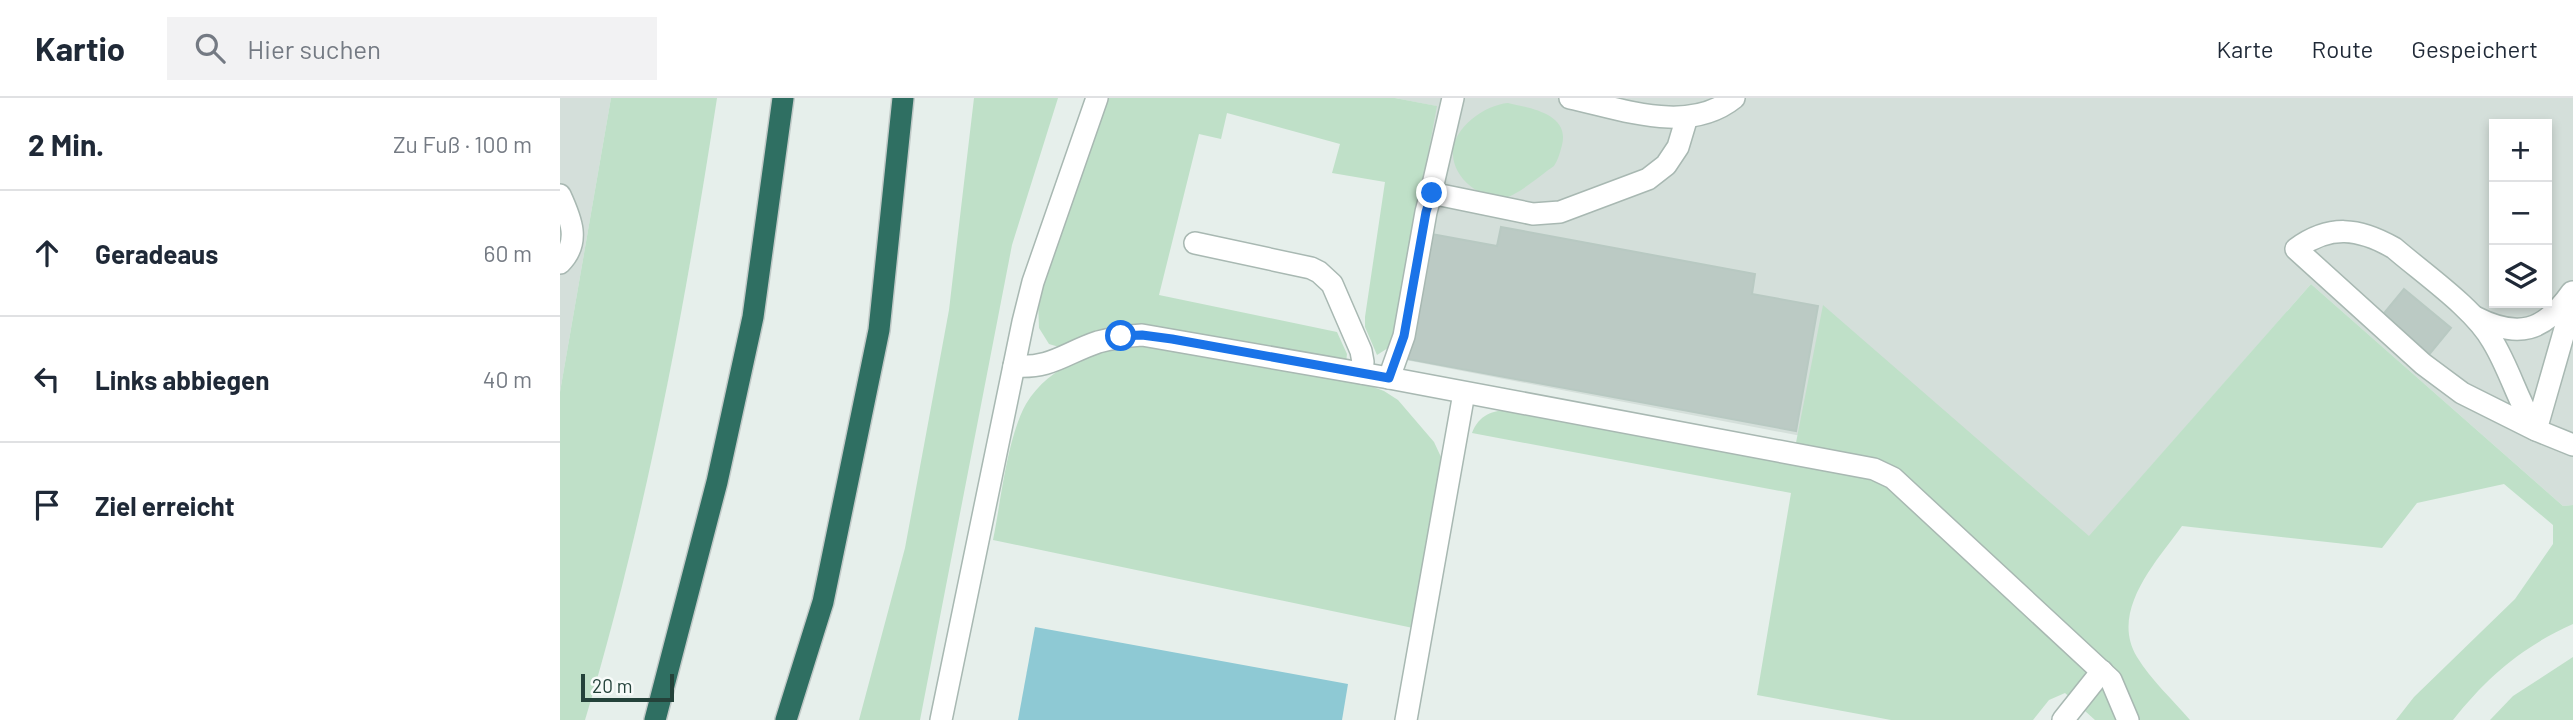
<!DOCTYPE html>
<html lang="de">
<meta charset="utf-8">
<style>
body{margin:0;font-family:Barlow,sans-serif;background:#f2f2f3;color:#1f2937}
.controls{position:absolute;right:21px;top:21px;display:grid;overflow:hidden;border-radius:0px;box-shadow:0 4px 10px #0003}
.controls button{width:63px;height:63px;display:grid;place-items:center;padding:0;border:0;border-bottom:2px solid #e0e1e3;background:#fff;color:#1f2937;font:35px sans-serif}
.scale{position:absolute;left:21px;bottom:18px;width:93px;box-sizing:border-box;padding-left:7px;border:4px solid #24423a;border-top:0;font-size:19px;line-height:24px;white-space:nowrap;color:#24423a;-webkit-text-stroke:5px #f7fbf9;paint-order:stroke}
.stop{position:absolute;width:21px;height:21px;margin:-16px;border:5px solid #1a73e8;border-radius:50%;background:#fff}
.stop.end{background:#1a73e8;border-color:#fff;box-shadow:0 2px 7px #0008}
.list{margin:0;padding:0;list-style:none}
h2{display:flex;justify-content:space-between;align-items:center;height:91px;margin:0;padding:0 28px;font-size:30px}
h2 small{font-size:23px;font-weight:400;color:#747a83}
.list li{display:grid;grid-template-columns:46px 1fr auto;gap:21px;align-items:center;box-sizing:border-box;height:126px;padding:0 28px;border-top:2px solid #e0e1e3}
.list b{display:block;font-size:26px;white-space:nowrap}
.list em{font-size:23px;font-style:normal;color:#747a83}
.icon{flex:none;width:38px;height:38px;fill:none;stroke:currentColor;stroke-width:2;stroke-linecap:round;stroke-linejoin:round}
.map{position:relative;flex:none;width:2013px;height:622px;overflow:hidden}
header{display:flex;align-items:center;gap:42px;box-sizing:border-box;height:98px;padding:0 35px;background:#fff;border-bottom:2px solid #e0e1e3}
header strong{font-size:33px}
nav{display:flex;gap:38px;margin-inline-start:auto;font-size:24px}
.search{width:490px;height:63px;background:#f2f2f3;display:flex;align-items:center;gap:18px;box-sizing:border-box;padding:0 24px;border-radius:0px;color:#747a83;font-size:26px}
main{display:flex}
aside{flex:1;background:#fff}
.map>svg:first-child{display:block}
.built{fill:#d4dfda;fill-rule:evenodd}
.green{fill:#bfe0c8}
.water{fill:#8ec9d4}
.building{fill:#bbcac4;stroke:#b8c9c2;stroke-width:2}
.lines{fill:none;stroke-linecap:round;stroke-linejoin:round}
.minor-casing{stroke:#a8b8b2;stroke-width:24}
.highway-casing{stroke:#c2cac8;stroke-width:24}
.minor{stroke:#fff;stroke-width:21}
.highway{stroke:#2f6f62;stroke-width:21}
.route{stroke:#1a73e8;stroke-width:9}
</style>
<header>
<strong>Kartio</strong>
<div class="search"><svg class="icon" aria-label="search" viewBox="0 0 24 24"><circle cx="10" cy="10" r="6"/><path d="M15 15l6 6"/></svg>Hier suchen</div>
<nav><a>Karte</a><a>Route</a><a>Gespeichert</a></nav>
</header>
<main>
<aside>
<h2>2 Min.<small>Zu Fuß · 100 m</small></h2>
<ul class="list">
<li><svg class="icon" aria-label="ahead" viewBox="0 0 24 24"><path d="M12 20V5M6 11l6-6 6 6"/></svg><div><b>Geradeaus</b></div><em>60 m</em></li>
<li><svg class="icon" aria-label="left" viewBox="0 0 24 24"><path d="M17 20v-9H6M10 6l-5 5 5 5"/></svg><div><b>Links abbiegen</b></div><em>40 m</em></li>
<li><svg class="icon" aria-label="arrive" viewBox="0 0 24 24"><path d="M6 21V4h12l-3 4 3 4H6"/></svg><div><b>Ziel erreicht</b></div></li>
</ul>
</aside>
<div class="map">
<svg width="2013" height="622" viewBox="0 0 2013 622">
<rect width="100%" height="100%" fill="#e6efeb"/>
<g class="built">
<path d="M0 0H51L0 294Z"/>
<path d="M835 0H2013V407L2003 408 1751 186 1529 439 1288 347 830 259 876 8ZM1934 26H1987V205H1934Z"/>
</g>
<g class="green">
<path d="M51 0H157C125 209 86 419 25 622H0V294Z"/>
<path d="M414 0H498L452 147 360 622H299L345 450 389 212Z"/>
<path d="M547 0H835L877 8 834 239 828 250 817 257 805 229V219L825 84 772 75 780 46 667 15 661 41 639 36 599 197 777 234 787 256 786 265 628 236 499 249 489 246 479 230 478 202Z"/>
<path d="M948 5C970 10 1010 16 1002 47 1000 55 998 62 994 68 982 76 956 99 943 100 921 101 894 81 893 57 891 31 924 7 948 5Z"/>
<path d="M1751 186 2003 408 2013 407V526C1962 549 1928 578 1893 622H1836L1854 599 1955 501 1993 446V427L1944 386 1857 405 1822 450 1622 428C1597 463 1549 513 1577 559 1591 582 1613 602 1630 622H1535L1505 595 1489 602 1473 622H1331L1197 597 1231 395 912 335C919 317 932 312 951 312L1232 365 1263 207 1529 438Z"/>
<path d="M581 247 808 287 824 293 838 302 874 344 881 359 879 383 853 530 433 442C441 403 447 340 466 306 490 266 537 251 581 247Z"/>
<path d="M2013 559V622H1930L1953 598Z"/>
</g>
<path class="water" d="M475 529 788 586 782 622H458Z"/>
<g class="building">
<path d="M941 129 1195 176 1192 196 1258 208 1236 333 848 261 871 136 937 148Z"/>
<path d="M1844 191 1891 230 1867 259 1820 220Z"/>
</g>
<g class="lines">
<g class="minor-casing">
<g id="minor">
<path d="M1010 0C1062 11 1128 37 1174 0"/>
<path d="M871 95 893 0"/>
<path d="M0 97C11 121 21 144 0 165"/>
<path d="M635 145 751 170 759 174 772 186 801 253 803 264 802 275"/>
<path d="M1915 219C1958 241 1984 234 2012 194"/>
<path d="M454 268C491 271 505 255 538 244 553 240 567 238 582 237L829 280 1314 371 1333 380 1551 582 1568 622"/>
<path d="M829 280 844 238 866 114 871 95 973 116 1000 114 1088 81 1106 67 1118 49 1127 19"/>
<path d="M1976 332C1958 304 1950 272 1933 244 1915 211 1864 176 1834 150 1799 130 1770 126 1736 151L1863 266 1902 295 1976 332 2013 347"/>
<path d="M1976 332 2013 203"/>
<path d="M381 622 463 224 473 184 537 0"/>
<path d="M846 622 904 295"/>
<path d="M1503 622 1542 573"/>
</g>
</g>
<g class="highway-casing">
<g id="highway">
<path d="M95 622 157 384 193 219 223 0"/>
<path d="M226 622 263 504 319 232 343 0"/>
</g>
</g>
<use href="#minor" class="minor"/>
<use href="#highway" class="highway"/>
</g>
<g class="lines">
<path class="route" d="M561 238 582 237 612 241 829 280 844 238 866 114 872 95"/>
</g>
</svg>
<div class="controls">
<button>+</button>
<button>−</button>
<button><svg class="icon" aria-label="layers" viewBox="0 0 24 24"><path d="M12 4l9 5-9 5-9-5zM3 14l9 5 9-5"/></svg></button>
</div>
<div class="scale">20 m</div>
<div class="stop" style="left:561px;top:238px"></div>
<div class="stop end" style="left:872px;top:95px"></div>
</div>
</main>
